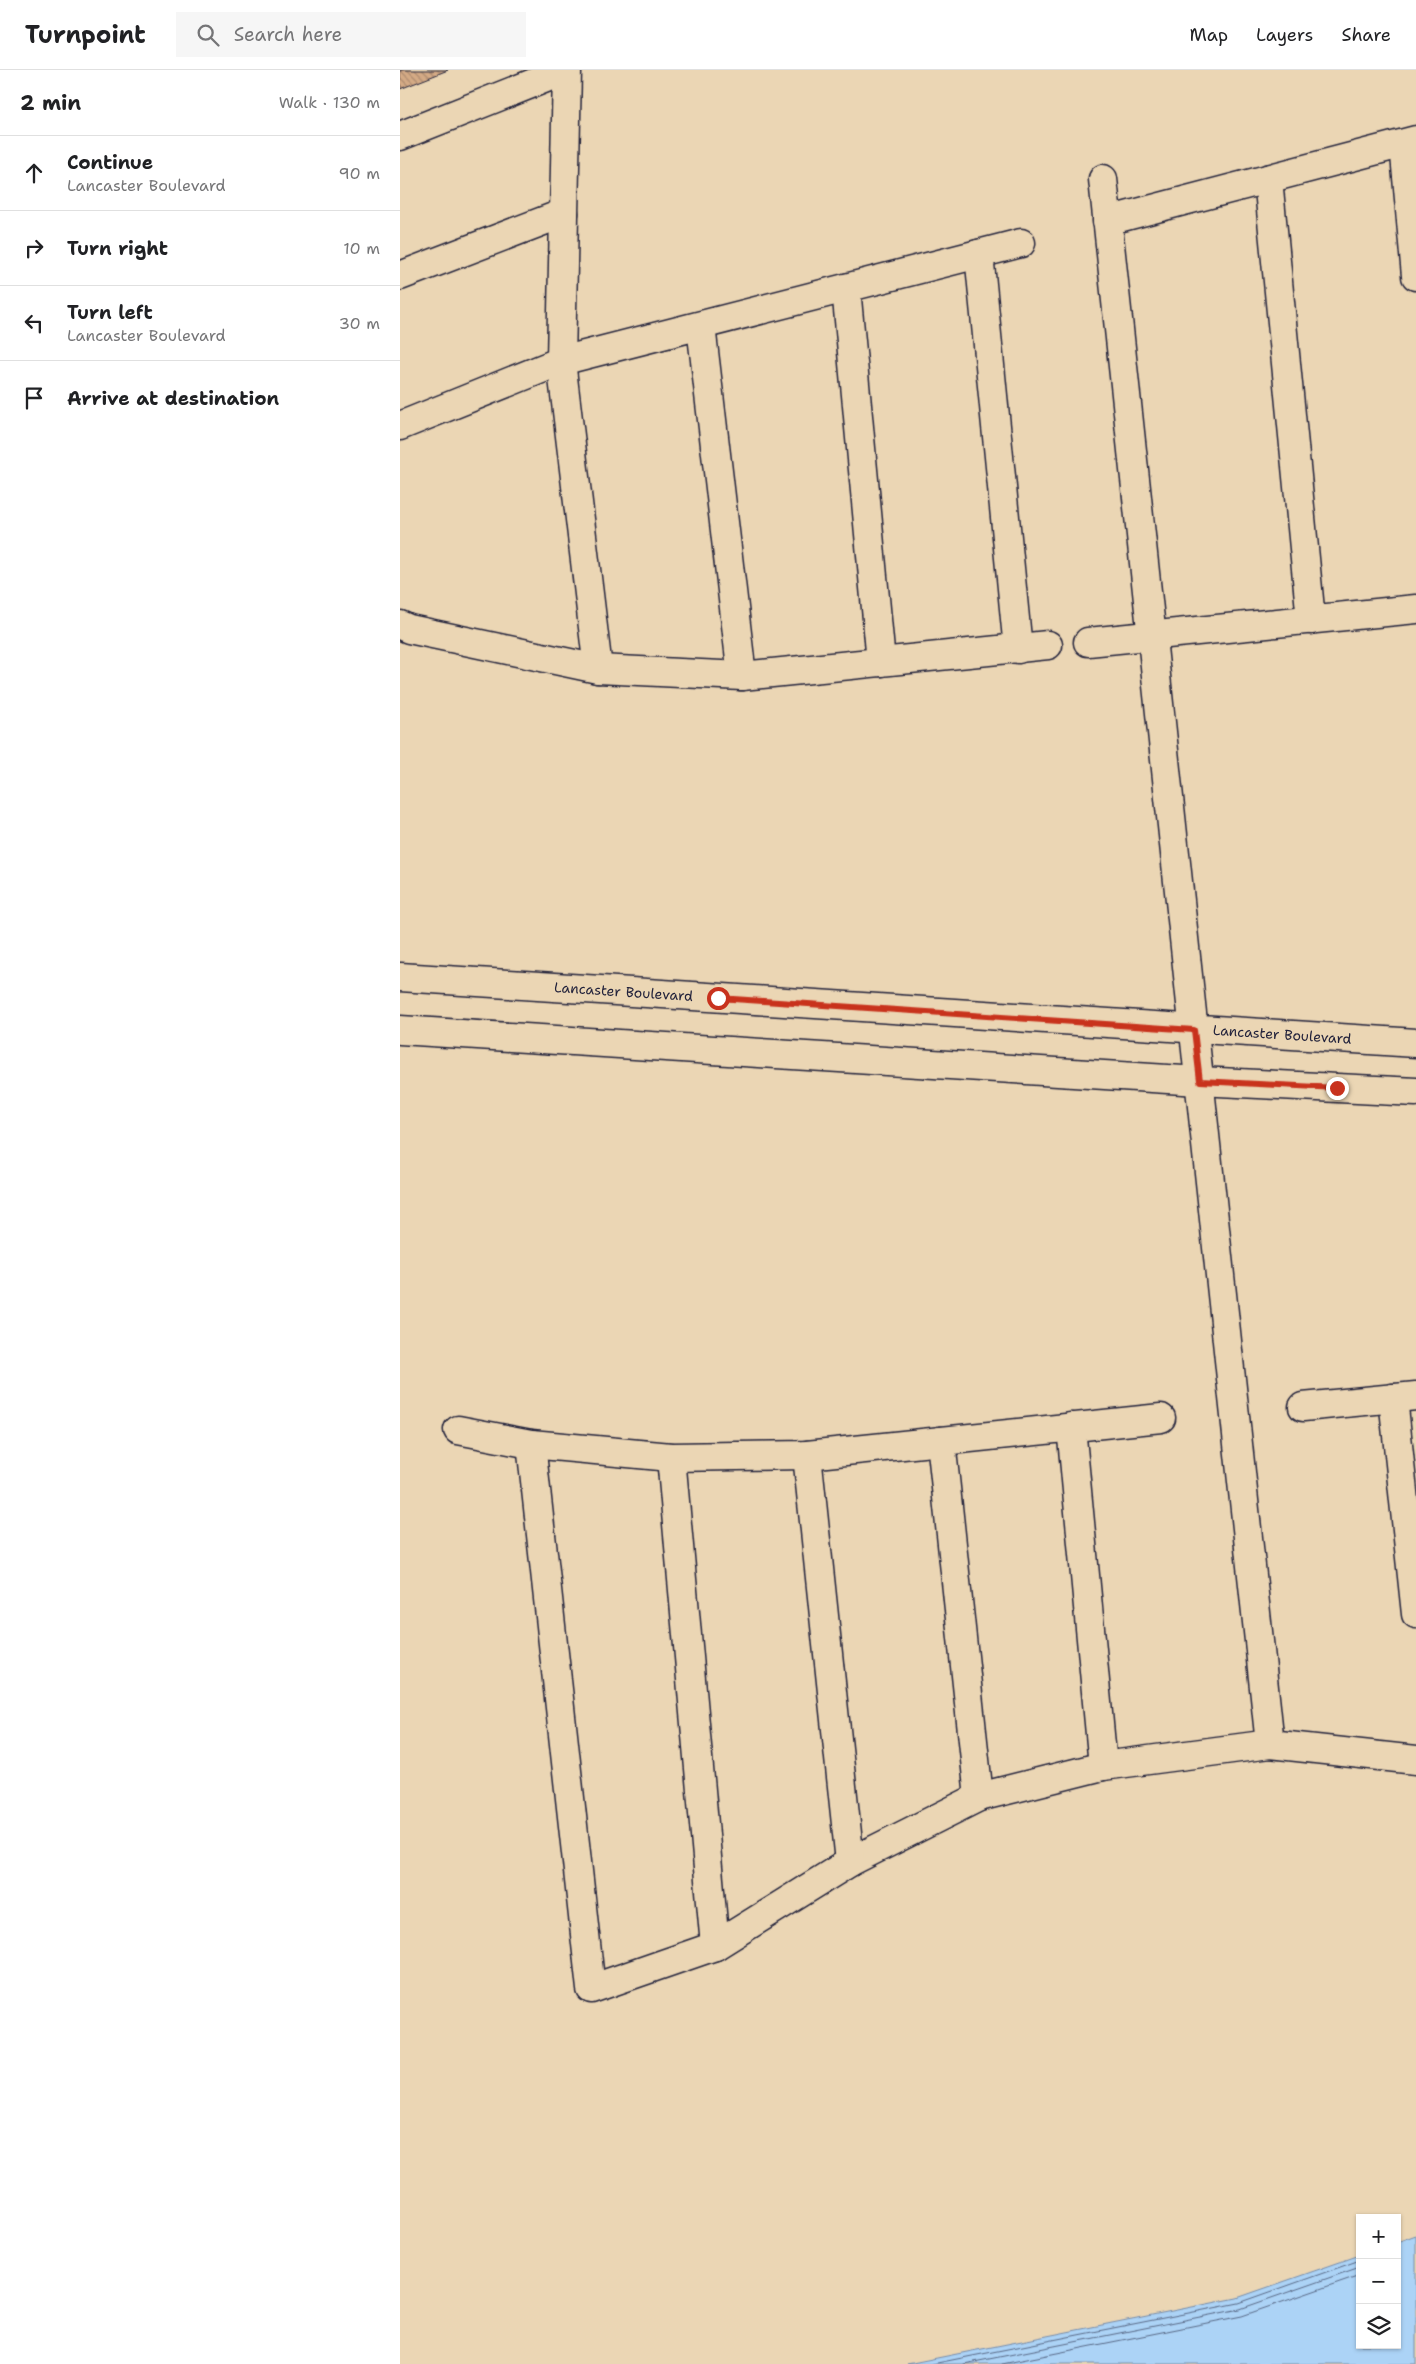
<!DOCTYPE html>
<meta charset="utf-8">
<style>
body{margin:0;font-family:"Shantell Sans",sans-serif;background:#f6f6f6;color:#202124}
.controls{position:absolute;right:15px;bottom:15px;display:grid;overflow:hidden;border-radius:0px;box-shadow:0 1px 4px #0004}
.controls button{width:45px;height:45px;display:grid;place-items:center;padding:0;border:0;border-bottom:1px solid #e0e0e0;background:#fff;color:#202124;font:25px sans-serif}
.stop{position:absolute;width:15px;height:15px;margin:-11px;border:4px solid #c8321e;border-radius:50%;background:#fff}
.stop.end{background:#c8321e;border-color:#fff;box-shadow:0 1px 5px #0008}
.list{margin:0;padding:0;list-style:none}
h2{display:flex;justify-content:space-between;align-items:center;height:65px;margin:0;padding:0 20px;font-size:21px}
h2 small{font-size:16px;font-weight:400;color:#757577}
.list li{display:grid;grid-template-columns:32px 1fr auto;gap:15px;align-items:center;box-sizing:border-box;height:75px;padding:0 20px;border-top:1px solid #e0e0e0}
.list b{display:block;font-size:19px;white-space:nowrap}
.list p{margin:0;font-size:16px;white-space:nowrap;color:#757577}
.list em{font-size:16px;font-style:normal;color:#757577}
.icon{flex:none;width:28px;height:28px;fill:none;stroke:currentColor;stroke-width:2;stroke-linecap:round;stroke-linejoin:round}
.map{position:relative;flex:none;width:1016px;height:2294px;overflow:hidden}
header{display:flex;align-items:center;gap:30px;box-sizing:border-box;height:70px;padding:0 25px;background:#fff;border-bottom:1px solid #e0e0e0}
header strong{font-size:24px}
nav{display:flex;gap:28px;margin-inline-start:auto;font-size:18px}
.search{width:350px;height:45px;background:#f6f6f6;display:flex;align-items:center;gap:12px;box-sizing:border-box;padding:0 18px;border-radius:0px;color:#757577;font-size:19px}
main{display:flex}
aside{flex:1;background:#fff}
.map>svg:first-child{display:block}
.water{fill:#acd3f6;stroke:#758cab}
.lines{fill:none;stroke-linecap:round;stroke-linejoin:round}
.shore{stroke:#596986;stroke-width:1}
.building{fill:url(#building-back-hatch);stroke:#22223b}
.street-casing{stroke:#22223b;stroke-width:31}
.secondary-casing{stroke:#22223b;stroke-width:31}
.street{stroke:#ebd6b4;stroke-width:28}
.secondary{stroke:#ebd6b4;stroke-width:28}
.route{stroke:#c8321e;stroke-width:6}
.labels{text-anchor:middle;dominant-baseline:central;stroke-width:4;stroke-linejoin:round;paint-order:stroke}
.street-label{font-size:14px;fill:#22223b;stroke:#ebd6b4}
</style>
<header>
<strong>Turnpoint</strong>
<div class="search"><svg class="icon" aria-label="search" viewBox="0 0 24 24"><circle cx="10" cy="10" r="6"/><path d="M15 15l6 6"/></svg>Search here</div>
<nav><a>Map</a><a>Layers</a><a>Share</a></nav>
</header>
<main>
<aside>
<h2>2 min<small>Walk · 130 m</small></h2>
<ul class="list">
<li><svg class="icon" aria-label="ahead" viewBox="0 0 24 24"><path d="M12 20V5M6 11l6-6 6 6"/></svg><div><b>Continue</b><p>Lancaster Boulevard</p></div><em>90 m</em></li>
<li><svg class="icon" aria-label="right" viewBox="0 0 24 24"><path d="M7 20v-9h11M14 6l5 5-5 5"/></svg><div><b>Turn right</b></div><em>10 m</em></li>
<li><svg class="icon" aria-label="left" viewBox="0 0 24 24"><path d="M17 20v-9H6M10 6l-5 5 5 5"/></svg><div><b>Turn left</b><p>Lancaster Boulevard</p></div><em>30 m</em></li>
<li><svg class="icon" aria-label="arrive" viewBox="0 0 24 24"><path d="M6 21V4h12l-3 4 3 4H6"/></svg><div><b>Arrive at destination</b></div></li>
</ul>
</aside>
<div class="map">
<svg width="1016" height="2294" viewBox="0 0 1016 2294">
<defs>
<pattern id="building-back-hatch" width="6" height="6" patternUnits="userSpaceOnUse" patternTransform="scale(1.25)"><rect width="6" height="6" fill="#d4aa85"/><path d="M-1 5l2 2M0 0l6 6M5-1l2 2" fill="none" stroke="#ac8a6e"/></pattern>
</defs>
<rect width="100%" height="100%" fill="#ebd6b4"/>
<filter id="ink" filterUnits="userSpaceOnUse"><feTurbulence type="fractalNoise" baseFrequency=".02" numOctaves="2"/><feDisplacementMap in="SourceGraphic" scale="10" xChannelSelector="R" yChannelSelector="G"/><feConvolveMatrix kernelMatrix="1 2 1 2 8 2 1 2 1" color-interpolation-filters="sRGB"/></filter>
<g filter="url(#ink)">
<path class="water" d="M1016 2165V2294H507L837 2228 960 2185V2275H997V2172Z"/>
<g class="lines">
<g class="shore">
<path d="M532 2294 839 2233 960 2190"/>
<path d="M564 2294 840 2239 960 2197"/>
<path d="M602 2294 842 2246 960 2205"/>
</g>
</g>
<path class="building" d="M0 0H48L0 19Z"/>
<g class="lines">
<g class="street-casing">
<g id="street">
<path d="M167 0 161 291 198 599"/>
<path d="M0 66 166 0"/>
<path d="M1004 74 1016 206"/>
<path d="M703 109 870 1674"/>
<path d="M868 109 911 550"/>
<path d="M707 151 1016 70"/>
<path d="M579 184 618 579"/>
<path d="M0 206 164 143"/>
<path d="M446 218 481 592"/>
<path d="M301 256 342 606"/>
<path d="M0 356 161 291 621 173"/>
<path d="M0 555 9 559 198 599 342 606 648 575"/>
<path d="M688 572 1016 539"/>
<path d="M993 1328 1016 1544"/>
<path d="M903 1337 1016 1326"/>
<path d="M671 1357 703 1696"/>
<path d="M58 1360 131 1374 271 1387 407 1385 761 1348"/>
<path d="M541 1371 579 1727"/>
<path d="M131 1374 191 1919 315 1876 450 1792 579 1727 703 1696 870 1674 1016 1690"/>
<path d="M407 1385 450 1792"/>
<path d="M271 1387 315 1876"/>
</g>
</g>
<g class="secondary-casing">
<g id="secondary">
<path id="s1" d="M0 907 1016 973"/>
<path d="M0 960 799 1011 1016 1022"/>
</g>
</g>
<use href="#street" class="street"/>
<use href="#secondary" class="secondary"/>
</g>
</g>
<g class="lines" filter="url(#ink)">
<path class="route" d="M318 928 794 960 800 1011 937 1018"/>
</g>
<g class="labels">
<g class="street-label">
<text stroke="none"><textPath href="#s1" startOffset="224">Lancaster Boulevard</textPath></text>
<text stroke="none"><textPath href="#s1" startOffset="884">Lancaster Boulevard</textPath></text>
</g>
</g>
</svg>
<div class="controls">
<button>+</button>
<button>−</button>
<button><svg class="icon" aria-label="layers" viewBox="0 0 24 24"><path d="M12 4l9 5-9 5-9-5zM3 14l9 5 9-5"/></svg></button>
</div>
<div class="stop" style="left:318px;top:928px"></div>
<div class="stop end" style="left:937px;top:1018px"></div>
</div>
</main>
